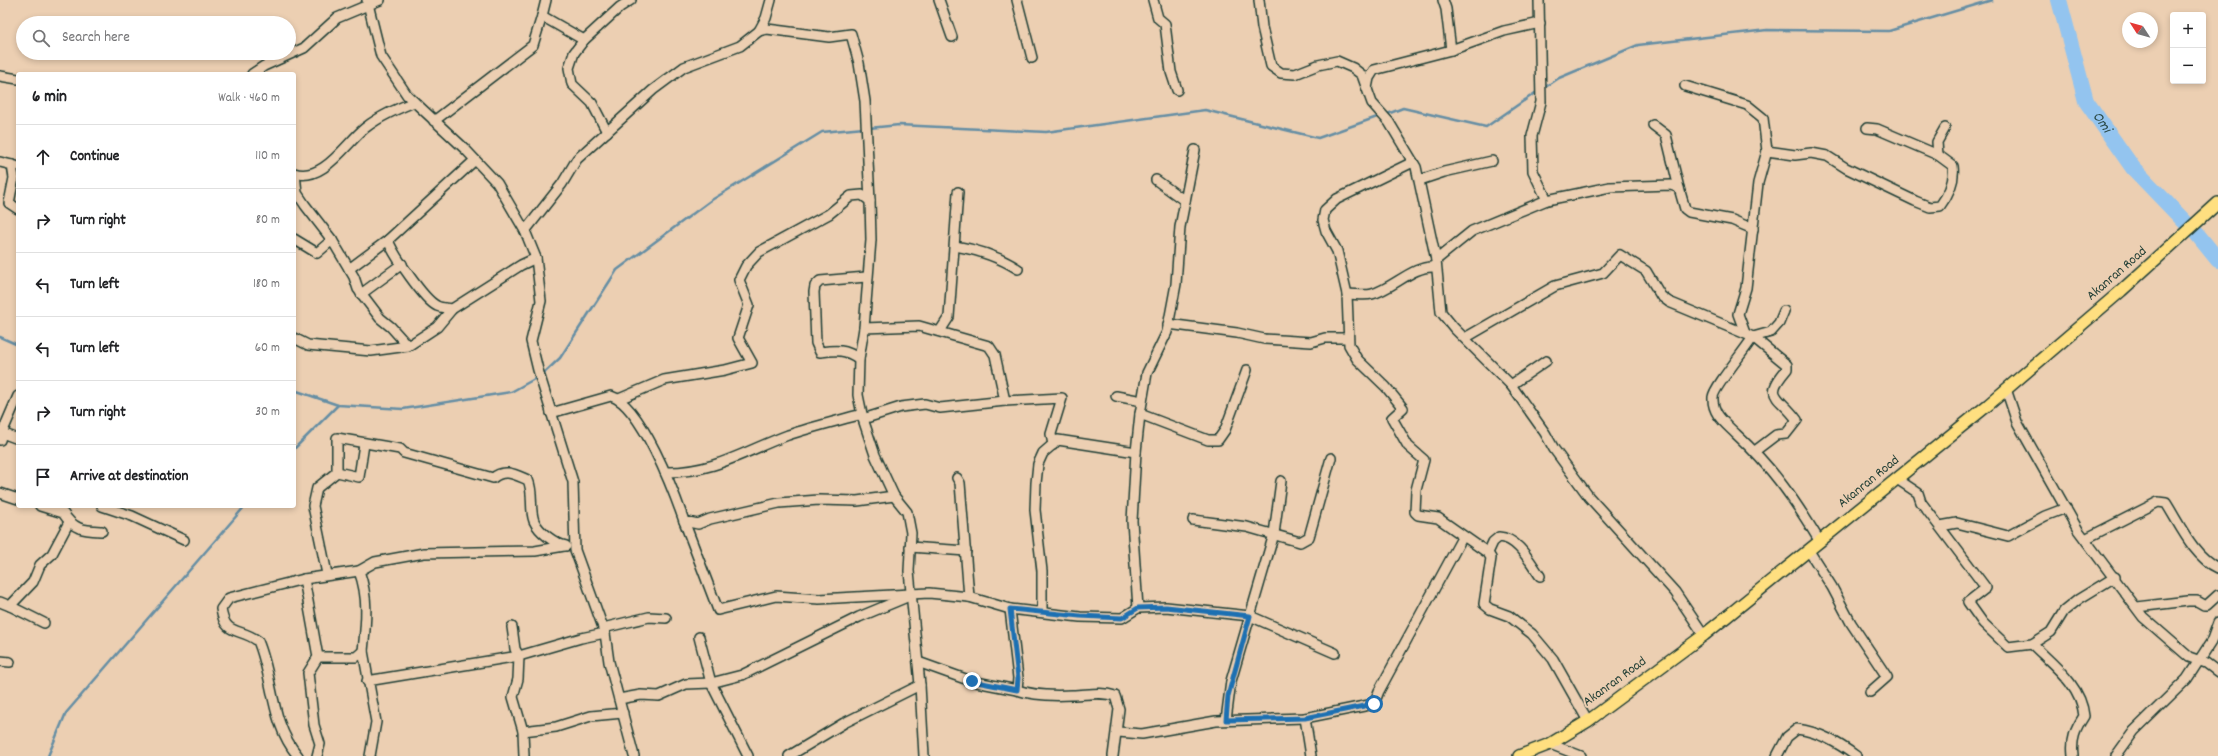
<!DOCTYPE html>
<meta charset="utf-8">
<style>
body{margin:0;font-family:Dekko,sans-serif;background:#f6f6f6;color:#202124}
.controls{position:absolute;right:12px;top:12px;display:grid;overflow:hidden;border-radius:4px;box-shadow:0 2px 6px #0003}
.controls button{width:36px;height:36px;display:grid;place-items:center;padding:0;border:0;border-bottom:1px solid #e0e0e0;background:#fff;color:#202124;font:20px sans-serif}
.compass{position:absolute;left:2122px;top:12px;width:36px;height:36px;border-radius:50%;background:#fff;box-shadow:0 2px 6px #0003;rotate:306deg}
.stop{position:absolute;width:12px;height:12px;margin:-9px;border:3px solid #1f6fb2;border-radius:50%;background:#fff}
.stop.end{background:#1f6fb2;border-color:#fff;box-shadow:0 1px 4px #0008}
.list{margin:0;padding:0;list-style:none}
h2{display:flex;justify-content:space-between;align-items:center;height:52px;margin:0;padding:0 16px;font-size:17px}
h2 small{font-size:13px;font-weight:400;color:#757577}
.list li{display:grid;grid-template-columns:26px 1fr auto;gap:12px;align-items:center;box-sizing:border-box;height:64px;padding:0 16px;border-top:1px solid #e0e0e0}
.list b{display:block;font-size:15px;white-space:nowrap}
.list em{font-size:13px;font-style:normal;color:#757577}
.icon{flex:none;width:22px;height:22px;fill:none;stroke:currentColor;stroke-width:2;stroke-linecap:round;stroke-linejoin:round}
.map{position:relative;flex:none;width:2218px;height:756px;overflow:hidden}
.search{position:absolute;background:#fff;box-shadow:0 2px 6px #0003;left:16px;top:16px;width:280px;height:44px;display:flex;align-items:center;gap:10px;box-sizing:border-box;padding:0 14px;border-radius:22px;color:#757577;font-size:15px}
.panel{position:absolute;background:#fff;box-shadow:0 2px 6px #0003;left:16px;top:72px;width:280px;height:436px;border-radius:4px}
.map>svg:first-child{display:block}
.lines{fill:none;stroke-linecap:round;stroke-linejoin:round}
.stream{stroke:#658ea4;stroke-width:2.5}
.river{stroke:#93c4ef;stroke-width:16}
.minor-casing{stroke:#1f3d34;stroke-width:12}
.major-casing{stroke:#1f3d34;stroke-width:14}
.minor{stroke:#eccfb2;stroke-width:9}
.major{stroke:#ffdf80;stroke-width:11}
.route{stroke:#1f6fb2;stroke-width:5}
.labels{text-anchor:middle;dominant-baseline:central;stroke-width:4;stroke-linejoin:round;paint-order:stroke}
.street-label{font-size:14px;fill:#1f3d34;stroke:#eccfb2}
.water-label{font-size:15px;font-style:italic;fill:#2b4a47;stroke:#eccfb2}
</style>
<div class="map">
<svg width="2218" height="756" viewBox="0 0 2218 756">
<rect width="100%" height="100%" fill="#eccfb2"/>
<filter id="ink" filterUnits="userSpaceOnUse"><feTurbulence type="fractalNoise" baseFrequency=".025" numOctaves="2"/><feDisplacementMap in="SourceGraphic" scale="8" xChannelSelector="R" yChannelSelector="G"/><feConvolveMatrix kernelMatrix="1 2 1 2 8 2 1 2 1" color-interpolation-filters="sRGB"/></filter>
<g filter="url(#ink)">
<g class="lines">
<g class="stream">
<path d="M1544 88 1559 78 1638 45 1767 30 1889 31 1992 0"/>
<path d="M1385 115 1403 108 1486 127 1538 91"/>
<path d="M869 128 899 125 1046 132 1205 110 1318 138 1380 116"/>
<path d="M0 337 18 345"/>
<path d="M542 375 560 358 617 270 710 201 822 132 864 128"/>
<path d="M294 390 338 405 403 409 511 392 538 377"/>
<path d="M294 449 338 405"/>
<path d="M48 756 66 713 245 506"/>
</g>
<g class="river">
<path id="s1" d="M2059 0 2086 101 2133 168 2185 222"/>
<path d="M2197 234 2218 260"/>
</g>
<g class="minor-casing">
<g id="minor">
<path d="M367 0 381 56 407 95 465 149 497 183 525 231 536 258 541 301 531 341 538 370 573 482 575 550 605 633 609 662 634 756"/>
<path d="M546 0 542 16 584 40"/>
<path d="M939 0 952 37"/>
<path d="M1017 0 1032 58"/>
<path d="M1153 0 1158 18 1165 24 1171 72 1177 90"/>
<path d="M1259 0 1262 27 1271 66 1281 73 1295 74 1318 65 1337 61 1353 68 1362 75 1372 103 1389 122 1416 167 1436 260 1441 312 1454 328 1511 385 1545 433 1554 449 1589 497 1675 592 1704 635"/>
<path d="M1443 0 1446 9 1451 50"/>
<path d="M1539 0 1541 102 1532 136 1533 171 1547 200"/>
<path d="M759 31 766 18 771 0"/>
<path d="M252 74 264 66 304 48 337 18 380 0"/>
<path d="M0 76 18 79"/>
<path d="M1685 86 1747 105 1763 118 1767 151 1758 183 1746 288 1738 314 1745 333"/>
<path d="M1367 88 1369 78 1374 70 1451 50 1504 31 1540 23"/>
<path d="M434 121 533 45 542 16"/>
<path d="M1653 125 1666 135 1679 188"/>
<path d="M607 132 592 103 572 84 569 68 574 53 584 40 620 7 631 0"/>
<path d="M1767 151 1795 155 1811 153 1827 156 1846 168 1915 201 1930 207 1940 206C1949 194 1955 181 1953 166L1938 155 1877 129 1867 128"/>
<path d="M1938 155 1937 142 1945 128"/>
<path d="M0 162 16 166"/>
<path d="M1413 162 1337 199 1325 210 1323 220 1326 231 1337 251 1347 294 1349 345 1357 359 1386 387 1403 408 1392 418 1408 446 1424 460 1416 490 1415 512 1418 515 1438 518 1488 553 1491 558 1484 604 1490 609 1509 616 1532 634 1553 659 1588 721"/>
<path d="M12 165 14 178 9 203 18 209"/>
<path d="M294 173C323 183 346 143 365 128 380 116 397 109 414 102"/>
<path d="M295 174 297 193 305 205 332 240 354 277 358 289 380 318 391 327 408 346"/>
<path d="M1156 180 1185 201"/>
<path d="M1420 180 1444 172 1492 161"/>
<path d="M525 231 562 184 577 159 653 90 684 67 740 46 759 31 767 29 829 37 851 34 859 63 865 101 870 201 871 240 864 328 859 359 858 395 863 419 875 455 894 496 907 512 911 533 909 571 920 685 924 756"/>
<path d="M294 239 317 253 332 240"/>
<path d="M388 240C393 254 424 300 437 306 441 308 448 308 452 309"/>
<path d="M955 246C979 250 998 256 1018 269"/>
<path d="M1436 260 1472 231 1547 200 1610 187 1671 185 1679 188 1685 209 1689 212 1732 220 1753 229"/>
<path d="M349 269 388 240 475 160"/>
<path d="M361 294 402 264"/>
<path d="M1347 294C1355 294 1365 296 1372 294 1394 288 1413 265 1435 267"/>
<path d="M1168 324 1237 333 1264 339 1311 342 1325 338H1347"/>
<path d="M864 328 919 326 989 346 995 355 1005 401 1062 398 1051 434 1053 445"/>
<path d="M940 331 949 317 958 192"/>
<path d="M294 338 308 345 371 351 408 346 437 327 452 309 521 265 536 258"/>
<path d="M1465 338 1555 286 1603 273 1620 255 1646 271 1661 296 1669 302 1753 337 1771 332 1779 323 1784 311"/>
<path d="M859 359C846 349 836 350 820 352L816 343 814 292 815 286 820 281 866 277"/>
<path d="M1511 385 1546 361"/>
<path d="M2006 389 2017 422 2078 530 2143 617 2189 657 2206 663 2218 672"/>
<path d="M1116 396 1142 401"/>
<path d="M619 399 664 380 725 370 752 363 738 338 749 305 739 280 746 266 759 252 829 214 851 196 862 195 870 201"/>
<path d="M551 413 611 396C641 405 674 492 684 521L698 524 710 519 779 503 819 500 857 501 894 496"/>
<path d="M1140 414 1208 440H1218L1225 430 1247 370"/>
<path d="M863 419 901 407 925 404 940 408 1005 401"/>
<path d="M2 433 18 396"/>
<path d="M0 440 2 433 18 439"/>
<path d="M1755 451 1776 435 1786 434 1797 420C1779 395 1762 398 1787 369V365L1753 337C1746 349 1714 387 1713 397 1712 414 1725 423 1736 434 1772 467 1795 500 1820 542"/>
<path d="M337 472V438L400 449 404 453 493 478C504 468 516 475 528 480 534 493 529 508 534 521 539 532 555 544 566 546"/>
<path d="M665 472C713 473 745 451 788 435 812 427 837 421 862 414"/>
<path d="M957 478 960 483 969 597"/>
<path d="M1897 479 1918 493 1921 502 1986 588 1968 602 1983 623 2008 647 2032 644 2051 632 2064 611 2079 599 2115 577"/>
<path d="M0 493 18 499"/>
<path d="M40 506 63 513C74 530 83 530 102 531"/>
<path d="M102 506 132 516 184 540"/>
<path d="M1193 520 1247 527 1300 542 1309 537 1331 458"/>
<path d="M684 521 718 610 776 596 819 599 929 593 969 597 1010 609 1080 617 1122 618 1138 608 1166 607 1250 616 1335 653"/>
<path d="M1940 526 1957 523 2008 536 2045 516 2066 508"/>
<path d="M2085 539 2158 502 2166 503C2180 525 2194 557 2218 568"/>
<path d="M910 547 966 551"/>
<path d="M1809 551 1832 587 1851 623 1887 677 1870 692"/>
<path d="M1488 553 1493 542 1499 537C1518 538 1530 562 1540 576"/>
<path d="M359 571C369 598 366 623 363 651"/>
<path d="M327 574 313 506 317 488 337 472 359 477 364 444"/>
<path d="M304 579 318 657"/>
<path d="M0 602 10 606 33 582 40 565 52 554 69 522"/>
<path d="M10 606 44 623"/>
<path d="M2137 607 2188 601H2197L2204 605H2207L2218 595"/>
<path d="M1138 608 1132 521 1136 452 1140 414 1147 373 1167 332 1176 284 1180 227 1195 150"/>
<path d="M1010 609 1018 678 1017 690C1035 696 1054 696 1072 695 1087 695 1100 691 1115 696L1119 709 1113 756"/>
<path d="M1042 612V571L1035 510 1036 483 1038 464 1043 453 1058 440 1136 452"/>
<path d="M512 627 515 649 519 656 518 679 513 697 523 731 524 756"/>
<path d="M603 628 649 617 666 618"/>
<path d="M699 637 711 683 748 756"/>
<path d="M2032 644C2053 665 2081 685 2084 716 2075 730 2071 739 2073 756"/>
<path d="M0 661 10 662"/>
<path d="M918 662 971 681 1017 690"/>
<path d="M367 681 519 656 581 638 605 633"/>
<path d="M619 699 641 695 659 696 686 684 711 683 742 675 859 617 907 597"/>
<path d="M1305 718 1311 756"/>
<path d="M1226 720 1231 681 1274 534 1281 481"/>
<path d="M523 731 556 727 591 716 623 713"/>
<path d="M1118 732 1142 734 1216 721 1305 718 1374 704 1379 691 1463 536"/>
<path d="M1550 744 1581 756"/>
<path d="M298 756C270 723 274 679 258 641 240 627 225 637 221 609L229 598 304 579 359 571 375 562 424 553 535 551 564 546"/>
<path d="M317 756 320 744 314 725 308 673 318 657H356L363 651 376 722 370 756"/>
<path d="M789 756 844 723 920 685"/>
<path d="M1777 756 1787 737 1797 729C1820 732 1838 743 1856 756"/>
<path d="M2116 756 2134 731 2187 679 2211 642 2218 623"/>
</g>
</g>
<g class="major-casing">
<path id="major" d="M1519 756 1550 744 1588 721 1704 635 1988 405 2121 291 2218 203"/>
</g>
<use href="#minor" class="minor"/>
<use href="#major" class="major"/>
</g>
</g>
<g class="lines" filter="url(#ink)">
<path class="route" d="M972 681 1017 690 1018 678 1010 609 1080 616 1122 618 1138 608 1166 607 1250 616 1228 696 1226 720 1305 718 1374 704"/>
</g>
<g class="labels">
<g class="street-label">
<text transform="translate(2117 274) rotate(-41)">Akanran Road</text>
<text transform="translate(1869 482) rotate(-39)">Akanran Road</text>
<text transform="translate(1615 682) rotate(-36)">Akanran Road</text>
</g>
<g class="water-label">
<text stroke="none"><textPath href="#s1" startOffset="131">Omi</textPath></text>
</g>
</g>
</svg>
<div class="controls">
<button>+</button>
<button>−</button>
</div>
<svg class="compass" viewBox="-18 -18 36 36"><path d="M0-13l5 13h-10z" fill="#e53935"/><path d="M0 13l5-13h-10z" fill="#757577"/></svg>
<div class="stop" style="left:1374px;top:704px"></div>
<div class="stop end" style="left:972px;top:681px"></div>
<div class="search"><svg class="icon" aria-label="search" viewBox="0 0 24 24"><circle cx="10" cy="10" r="6"/><path d="M15 15l6 6"/></svg>Search here</div>
<section class="panel">
<h2>6 min<small>Walk · 460 m</small></h2>
<ul class="list">
<li><svg class="icon" aria-label="ahead" viewBox="0 0 24 24"><path d="M12 20V5M6 11l6-6 6 6"/></svg><div><b>Continue</b></div><em>110 m</em></li>
<li><svg class="icon" aria-label="right" viewBox="0 0 24 24"><path d="M7 20v-9h11M14 6l5 5-5 5"/></svg><div><b>Turn right</b></div><em>80 m</em></li>
<li><svg class="icon" aria-label="left" viewBox="0 0 24 24"><path d="M17 20v-9H6M10 6l-5 5 5 5"/></svg><div><b>Turn left</b></div><em>180 m</em></li>
<li><svg class="icon" aria-label="left" viewBox="0 0 24 24"><path d="M17 20v-9H6M10 6l-5 5 5 5"/></svg><div><b>Turn left</b></div><em>60 m</em></li>
<li><svg class="icon" aria-label="right" viewBox="0 0 24 24"><path d="M7 20v-9h11M14 6l5 5-5 5"/></svg><div><b>Turn right</b></div><em>30 m</em></li>
<li><svg class="icon" aria-label="arrive" viewBox="0 0 24 24"><path d="M6 21V4h12l-3 4 3 4H6"/></svg><div><b>Arrive at destination</b></div></li>
</ul>
</section>
</div>
